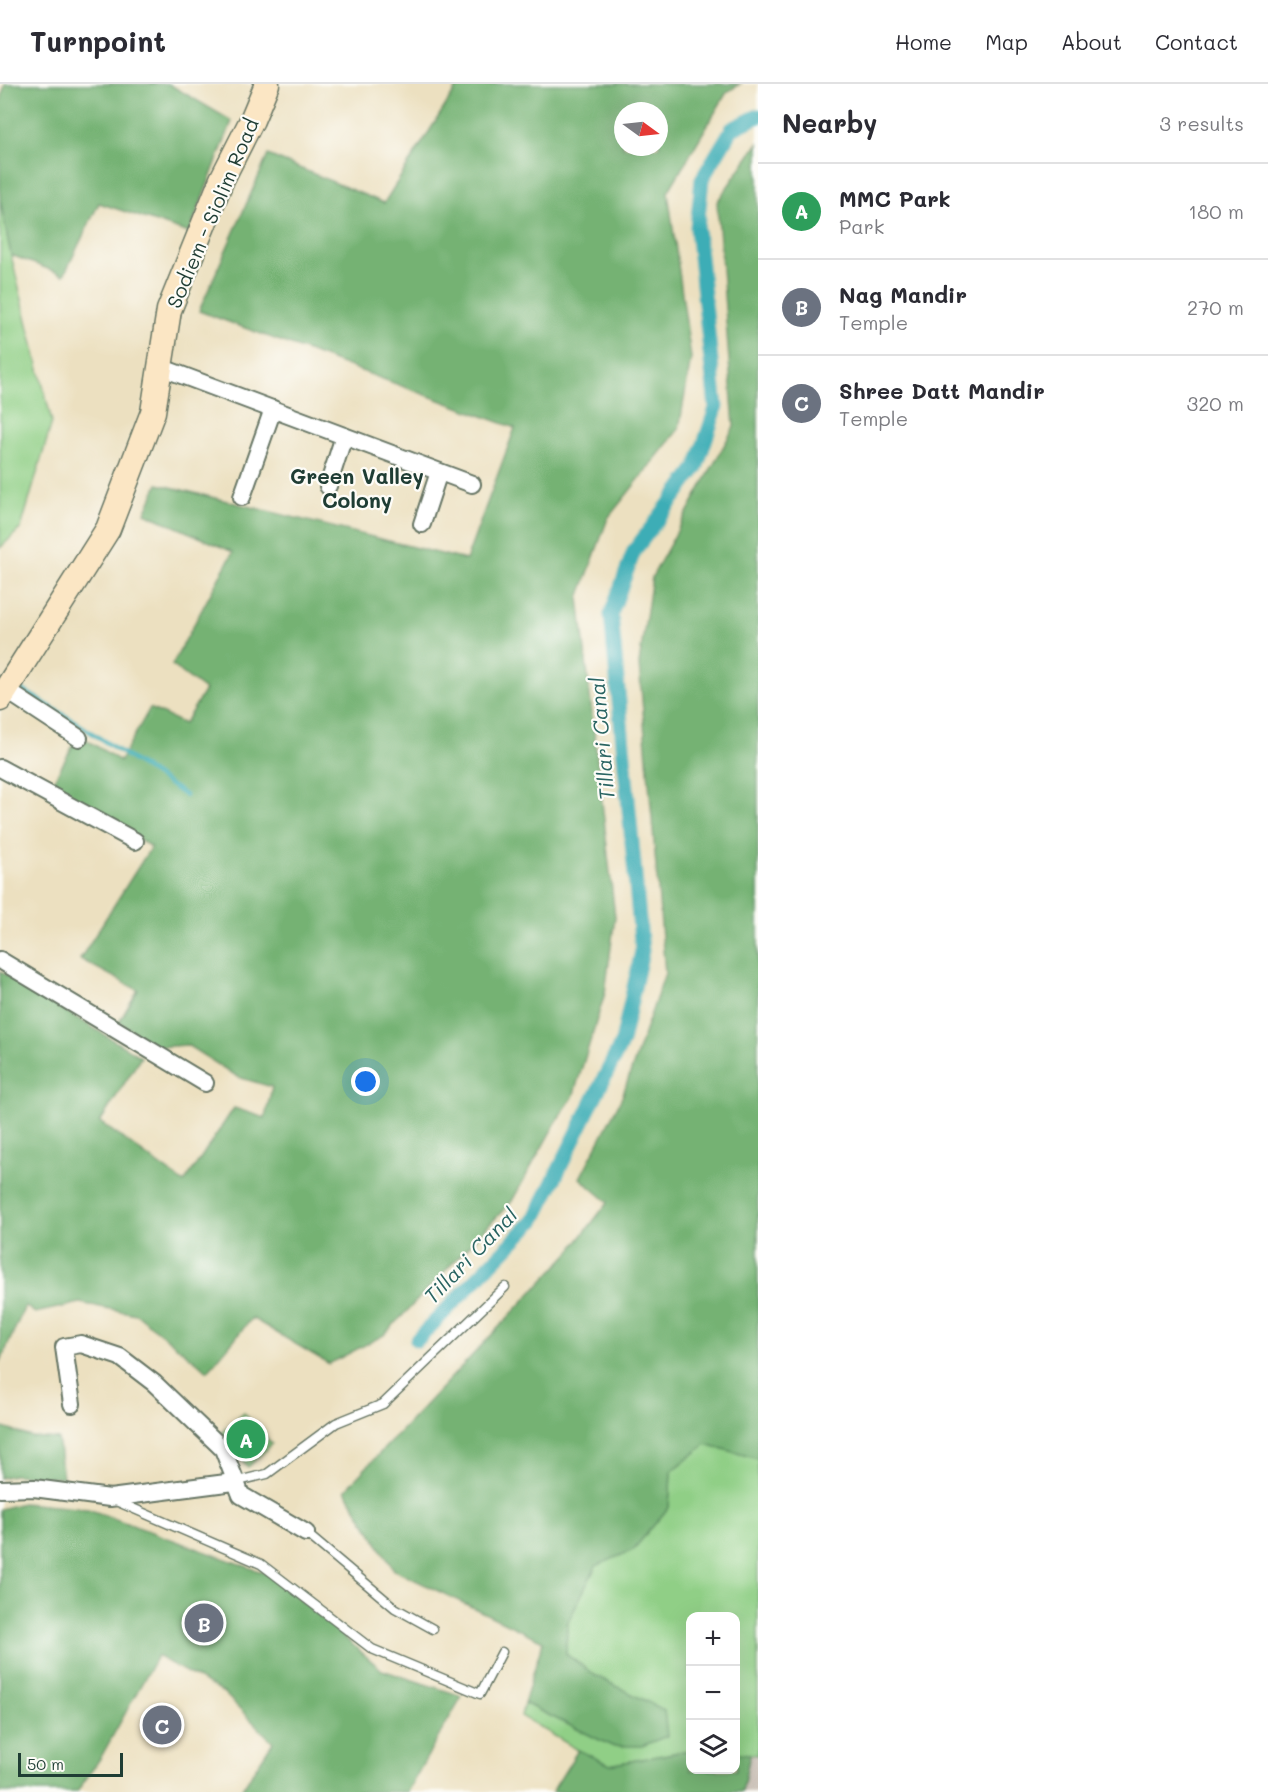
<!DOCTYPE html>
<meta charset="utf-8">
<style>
body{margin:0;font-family:Mali,sans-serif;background:#f2f2f3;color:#2b2b33}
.controls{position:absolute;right:18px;bottom:18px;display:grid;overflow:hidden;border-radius:12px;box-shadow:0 6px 24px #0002}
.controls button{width:54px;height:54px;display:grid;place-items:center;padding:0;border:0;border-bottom:2px solid #e1e1e2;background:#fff;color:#2b2b33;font:30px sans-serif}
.compass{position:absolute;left:614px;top:18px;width:54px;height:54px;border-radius:50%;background:#fff;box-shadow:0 6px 24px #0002;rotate:105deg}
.scale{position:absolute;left:18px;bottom:15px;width:105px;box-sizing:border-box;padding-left:6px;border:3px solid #1f3d34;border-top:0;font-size:16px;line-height:21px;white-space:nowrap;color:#1f3d34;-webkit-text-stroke:4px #fdfcf7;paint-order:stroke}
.you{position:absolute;left:366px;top:998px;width:21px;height:21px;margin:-15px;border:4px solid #fff;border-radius:50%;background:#1a73e8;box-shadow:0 0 0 9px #1a73e833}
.badge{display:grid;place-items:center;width:39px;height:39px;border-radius:50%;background:#b45309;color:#fff;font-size:20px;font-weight:700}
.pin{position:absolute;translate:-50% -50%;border:3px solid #fff;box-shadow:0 2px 6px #0006}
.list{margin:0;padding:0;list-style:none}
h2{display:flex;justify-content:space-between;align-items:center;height:78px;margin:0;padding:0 24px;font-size:26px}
h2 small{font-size:20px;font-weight:400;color:#7c7c81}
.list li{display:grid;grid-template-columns:39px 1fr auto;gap:18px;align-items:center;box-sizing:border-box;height:96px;padding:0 24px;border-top:2px solid #e1e1e2}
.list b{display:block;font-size:22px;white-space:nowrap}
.list p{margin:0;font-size:20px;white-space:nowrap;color:#7c7c81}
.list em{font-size:20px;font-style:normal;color:#7c7c81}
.icon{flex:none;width:33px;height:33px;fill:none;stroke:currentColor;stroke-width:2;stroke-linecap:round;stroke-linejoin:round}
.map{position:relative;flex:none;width:758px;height:1708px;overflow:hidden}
header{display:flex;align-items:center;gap:36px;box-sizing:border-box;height:84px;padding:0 30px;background:#fff;border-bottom:2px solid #e1e1e2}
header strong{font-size:28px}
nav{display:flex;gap:33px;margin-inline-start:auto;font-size:21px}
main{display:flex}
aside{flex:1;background:#fff}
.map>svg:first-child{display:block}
.industrial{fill:#ccc2b9}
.green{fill:#90cf86;stroke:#58865d;stroke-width:1.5}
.forest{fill:#74b273;stroke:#4a7854;stroke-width:1.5;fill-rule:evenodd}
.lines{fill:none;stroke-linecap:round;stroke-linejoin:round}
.stream{stroke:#3cadb6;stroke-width:4.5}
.canal{stroke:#3cadb6;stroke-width:15}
.service-casing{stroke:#677665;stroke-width:11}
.minor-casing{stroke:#677665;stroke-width:20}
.secondary-casing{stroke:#677665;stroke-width:27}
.service{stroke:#fff;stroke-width:8}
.minor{stroke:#fff;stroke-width:16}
.secondary{stroke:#fbe6c4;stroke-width:24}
.labels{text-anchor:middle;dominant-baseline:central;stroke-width:4.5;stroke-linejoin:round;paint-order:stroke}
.street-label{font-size:20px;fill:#1f3d34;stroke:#fdfcf7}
.neighbourhood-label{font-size:21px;font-weight:bold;fill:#1f3d34;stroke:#fdfcf7}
.water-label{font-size:21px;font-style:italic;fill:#296462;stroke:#fdfcf7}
</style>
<header>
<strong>Turnpoint</strong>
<nav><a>Home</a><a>Map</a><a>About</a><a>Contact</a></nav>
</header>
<main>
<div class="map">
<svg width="758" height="1708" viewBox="0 0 758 1708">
<rect width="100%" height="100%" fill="#fdfcf7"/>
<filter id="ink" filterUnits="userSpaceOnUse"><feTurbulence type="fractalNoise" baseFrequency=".0167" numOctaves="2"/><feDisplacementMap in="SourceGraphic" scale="12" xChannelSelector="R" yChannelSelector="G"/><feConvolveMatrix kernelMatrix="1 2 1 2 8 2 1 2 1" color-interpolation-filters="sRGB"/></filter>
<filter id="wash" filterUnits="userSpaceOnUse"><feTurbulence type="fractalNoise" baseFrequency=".008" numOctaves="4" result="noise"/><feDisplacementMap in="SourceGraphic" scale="24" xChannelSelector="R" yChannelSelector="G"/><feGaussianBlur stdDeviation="1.35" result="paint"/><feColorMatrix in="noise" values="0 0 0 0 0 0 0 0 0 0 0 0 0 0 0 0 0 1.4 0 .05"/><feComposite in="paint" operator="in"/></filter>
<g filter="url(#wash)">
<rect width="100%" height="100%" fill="#ece0c0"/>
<path class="industrial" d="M750 1670 758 1671V1708H742Z"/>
<g class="green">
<path d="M0 115 11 171 52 338 21 444 0 464Z"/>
<path d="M244 1329 272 1360 248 1383 221 1349Z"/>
<path d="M706 1360 758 1375V1671L736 1669V1532H690V1666L610 1681 578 1666 521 1632 524 1619 612 1662 663 1626 596 1592 566 1570 567 1540 596 1481 633 1466 669 1423 671 1388Z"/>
</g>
<g class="forest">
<path d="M5 0H169L232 37 189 149 99 119 64 191 11 171 0 115V21Z"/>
<path d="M459 0H740L727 8 668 108 691 274 679 345 608 434 579 514 615 833 605 909 573 1013 559 1033 512 1117 384 1251 329 1280 252 1234 208 1287 136 1230 80 1219 35 1229 25 1222 0 1279V887L141 973 100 1038 184 1099 234 1024 265 1034 272 1003 238 993 187 961 158 963 119 938 138 906 80 875 151 763 51 701 79 651 120 677 150 624 184 640 205 606 172 581 233 468 145 429 158 400 466 476 515 344 199 227 268 71 384 119ZM623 27H659V63H623Z"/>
<path d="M758 59V1375L706 1360 671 1388 669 1423 633 1466 596 1482 567 1540 566 1570 596 1592 664 1626 667 1652 642 1662H612L524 1619 543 1557 394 1486 345 1406 568 1170 608 1118 580 1094 622 1013 665 889 639 580 652 493 734 343 717 118Z"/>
<path d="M0 1343 32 1353 58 1355 63 1394 13 1391 0 1394Z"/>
<path d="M22 1419 88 1425 273 1492 382 1586 462 1612 407 1708H240L273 1658 224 1609 157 1572 101 1673 77 1708H0V1425Z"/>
<path d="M578 1666 610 1681 690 1666V1686H736V1669L750 1670 742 1708H552Z"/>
</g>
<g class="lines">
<path class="stream" d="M16 602 77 639 185 711"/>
<path class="canal" d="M417 1256 534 1136 622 958 642 867 611 530 634 467 696 384 716 324 697 144 702 95 732 45 758 32"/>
</g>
</g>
<g filter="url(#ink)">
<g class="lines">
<g class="service-casing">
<g id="service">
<path d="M234 1398 267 1390 336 1339 383 1320 505 1203"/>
<path d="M116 1417 261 1480 372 1565 480 1610 502 1568"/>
<path d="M306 1449 395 1524 433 1545"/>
</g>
</g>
<g class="minor-casing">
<g id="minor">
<path d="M160 283 472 400"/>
<path d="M328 402 344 352"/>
<path d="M242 413 273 325"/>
<path d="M422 440 439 388"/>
<path d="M6 606 79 654"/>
<path d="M0 684 135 757"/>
<path d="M0 876 205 999"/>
<path d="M72 1320 64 1263 81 1260 120 1273 154 1299 223 1365 241 1411 306 1449"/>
<path d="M0 1405 34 1404 110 1414 234 1398"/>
</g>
</g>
<g class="secondary-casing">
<path id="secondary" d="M0 615 108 445 153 328 169 226 222 95 252 36 267 0"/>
</g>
<use href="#service" class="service"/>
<use href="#minor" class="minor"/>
<use href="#secondary" class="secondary"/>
</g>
</g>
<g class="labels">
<g class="street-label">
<text transform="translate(212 129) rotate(-67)">Sodiem - Siolim Road</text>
</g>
<g class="neighbourhood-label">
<text x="357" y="391">Green Valley<tspan x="357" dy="24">Colony</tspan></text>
</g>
<g class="water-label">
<text transform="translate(601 655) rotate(-95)">Tillari Canal</text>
<text transform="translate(470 1171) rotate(-46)">Tillari Canal</text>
</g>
</g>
</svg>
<div class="controls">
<button>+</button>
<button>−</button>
<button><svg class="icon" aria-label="layers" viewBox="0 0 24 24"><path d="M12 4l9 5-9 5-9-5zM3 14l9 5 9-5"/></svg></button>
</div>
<svg class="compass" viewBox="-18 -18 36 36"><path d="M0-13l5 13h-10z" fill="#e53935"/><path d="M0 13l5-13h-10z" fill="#7c7c81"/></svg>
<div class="scale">50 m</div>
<div class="you"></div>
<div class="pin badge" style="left:246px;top:1355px;background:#2e9e5b">A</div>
<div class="pin badge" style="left:204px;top:1539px;background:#6b7280">B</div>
<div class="pin badge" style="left:162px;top:1641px;background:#6b7280">C</div>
</div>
<aside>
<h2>Nearby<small>3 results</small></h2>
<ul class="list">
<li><span class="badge" style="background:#2e9e5b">A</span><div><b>MMC Park</b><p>Park</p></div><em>180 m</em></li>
<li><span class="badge" style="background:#6b7280">B</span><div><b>Nag Mandir</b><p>Temple</p></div><em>270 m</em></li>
<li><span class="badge" style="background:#6b7280">C</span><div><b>Shree Datt Mandir</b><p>Temple</p></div><em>320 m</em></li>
</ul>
</aside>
</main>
